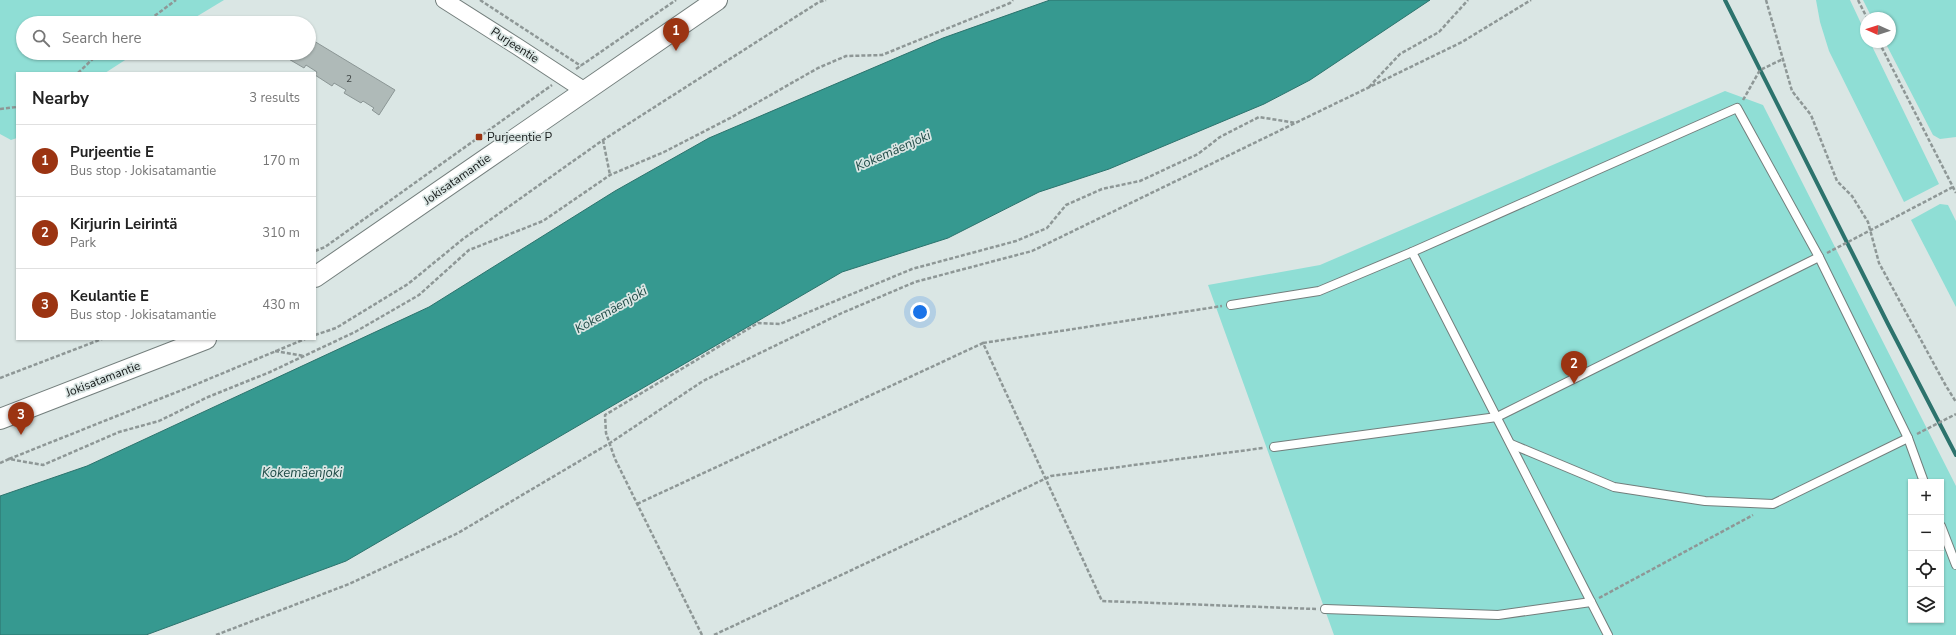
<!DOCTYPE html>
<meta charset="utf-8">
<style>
body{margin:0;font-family:"Nunito Sans",sans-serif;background:#f6f6f6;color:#222}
.controls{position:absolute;right:12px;bottom:12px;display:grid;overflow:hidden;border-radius:0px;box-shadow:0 1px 3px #0004}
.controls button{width:36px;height:36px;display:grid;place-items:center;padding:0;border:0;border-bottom:1px solid #e0e0e0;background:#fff;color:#222;font:20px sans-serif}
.compass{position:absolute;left:1860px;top:12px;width:36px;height:36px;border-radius:50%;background:#fff;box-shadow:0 1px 3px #0004;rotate:273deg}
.you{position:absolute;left:920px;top:312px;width:14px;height:14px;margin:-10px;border:3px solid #fff;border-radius:50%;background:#1a73e8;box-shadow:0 0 0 6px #1a73e833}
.badge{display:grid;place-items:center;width:26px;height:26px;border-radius:50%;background:#9b3412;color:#fff;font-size:13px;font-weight:700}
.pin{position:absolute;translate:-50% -33px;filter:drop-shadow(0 1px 2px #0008)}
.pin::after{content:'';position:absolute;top:21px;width:14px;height:12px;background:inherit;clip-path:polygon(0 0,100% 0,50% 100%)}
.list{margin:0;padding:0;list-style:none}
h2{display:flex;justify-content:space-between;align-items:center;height:52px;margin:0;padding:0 16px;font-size:17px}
h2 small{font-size:13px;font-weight:400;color:#767676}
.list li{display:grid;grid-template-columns:26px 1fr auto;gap:12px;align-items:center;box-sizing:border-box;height:72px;padding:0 16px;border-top:1px solid #e0e0e0}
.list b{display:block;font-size:15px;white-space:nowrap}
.list p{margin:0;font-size:13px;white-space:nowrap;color:#767676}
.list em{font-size:13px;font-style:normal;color:#767676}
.icon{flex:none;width:22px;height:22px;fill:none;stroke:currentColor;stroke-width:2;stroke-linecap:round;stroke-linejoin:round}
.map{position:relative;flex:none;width:1956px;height:635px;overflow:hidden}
.search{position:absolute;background:#fff;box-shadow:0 1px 3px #0004;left:16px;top:16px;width:300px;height:44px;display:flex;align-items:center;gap:10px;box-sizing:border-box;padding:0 14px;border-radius:22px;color:#767676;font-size:15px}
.panel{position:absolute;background:#fff;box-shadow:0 1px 3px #0004;left:16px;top:72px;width:300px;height:268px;border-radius:0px}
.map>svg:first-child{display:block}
.green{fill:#8fded5;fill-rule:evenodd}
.water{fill:#369990;stroke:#2c736d}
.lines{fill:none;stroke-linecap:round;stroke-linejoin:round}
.stream{stroke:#2c736d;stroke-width:4}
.building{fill:#afbab8;stroke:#8b9695}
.service-casing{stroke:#737e7c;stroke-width:10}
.minor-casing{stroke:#737e7c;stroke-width:18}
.tertiary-casing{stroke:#737e7c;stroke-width:22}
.path{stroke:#8e9796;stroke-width:2.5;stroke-dasharray:4 2;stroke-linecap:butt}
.service{stroke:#fff;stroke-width:8}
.minor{stroke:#fff;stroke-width:16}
.tertiary{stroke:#fff;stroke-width:20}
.poi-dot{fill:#9b3412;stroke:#dae6e4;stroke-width:1.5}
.labels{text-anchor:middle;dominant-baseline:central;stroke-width:3.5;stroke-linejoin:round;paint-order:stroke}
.number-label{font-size:10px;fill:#3c4242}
.street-label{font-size:12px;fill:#161a1a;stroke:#dae6e4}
.poi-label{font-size:12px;fill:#161a1a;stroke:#dae6e4;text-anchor:start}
.water-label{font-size:13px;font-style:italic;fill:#224d49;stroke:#dae6e4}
</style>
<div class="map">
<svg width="1956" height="635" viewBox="0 0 1956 635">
<rect width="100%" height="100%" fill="#dae6e4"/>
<g class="green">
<path d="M0 0H224L186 23H23V53H136L105 73H17V138L11 140 0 134Z"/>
<path d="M1816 0H1850L1866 34V42H1870L1939 184 1904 202 1829 51 1820 22Z"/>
<path d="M1863 0H1956V137L1940 139 1933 135 1885 42H1890V18H1872Z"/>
<path d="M1725 91 1763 105 1956 486V635H1334L1208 285 1320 265ZM1911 482H1941V620H1911Z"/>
<path d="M1940 204 1948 205 1956 221V307L1911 220Z"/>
</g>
<path class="water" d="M1050 0H1430L1310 80 1264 104 1109 169 1039 192 948 238 842 272 346 561 146 635H0V496L87 466 429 307 615 191 709 138 943 38Z"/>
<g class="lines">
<path class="stream" d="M1725 0 1888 324 1956 455"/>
</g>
<path class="building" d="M309 38 395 90 379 115 372 110 374 108 363 101 361 103 344 93 346 90 334 83 332 86 315 75 317 72 306 65 304 68 287 58 289 55 286 53H309Z"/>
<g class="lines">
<g class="service-casing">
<g id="service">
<path d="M1231 305 1319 291 1412 252"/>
<path d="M1511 444 1614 487 1705 501 1773 504 1908 438"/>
<path d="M1274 447 1497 417 1819 257"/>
<path d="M1941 526 1956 565"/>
<path d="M1325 609 1498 615 1591 602"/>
<path d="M1608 635 1412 252 1737 108 1819 257 1908 438 1924 482"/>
</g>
</g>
<g class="minor-casing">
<path id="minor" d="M444 0 518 47 585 91"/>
</g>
<g class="tertiary-casing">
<g id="tertiary">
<path d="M315 277 717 0"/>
<path d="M0 419 206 339"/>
</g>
</g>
<g class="path">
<path d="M480 0 581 66"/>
<path d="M1766 0 1792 91 1811 115 1837 181 1852 196 1868 222 1879 263 1946 386 1956 402"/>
<path d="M1858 0 1867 18"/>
<path d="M145 23 176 0"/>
<path d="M1879 42 1956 193"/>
<path d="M576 69 676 0"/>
<path d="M78 73 99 53"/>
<path d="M1369 87 1400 54 1439 32 1468 0"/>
<path d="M1743 100 1760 70 1783 59"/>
<path d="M0 109 17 107"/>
<path d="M603 140 610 175"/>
<path d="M315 251 325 247 552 85"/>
<path d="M1827 253 1953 187"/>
<path d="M315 335 336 328 408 284 463 239 603 140 819 2 826 0"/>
<path d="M983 343 1222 306"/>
<path d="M275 351 304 356"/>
<path d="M0 378 102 339"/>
<path d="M1917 434 1956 414"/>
<path d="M9 459 192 386 305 339"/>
<path d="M0 463 9 459 43 465 119 432 159 421 208 397 270 372 355 332 419 295 469 250 543 221 610 175 664 152 732 117 818 68 846 56 882 55 1010 3 1013 0"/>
<path d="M637 504 983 343 1102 601 1316 609"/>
<path d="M1599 598 1753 515"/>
<path d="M216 635 349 584 458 533 610 443 703 381 756 355 842 313 915 282 1032 251 1462 42 1531 0"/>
<path d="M702 635 615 459 606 433 605 415 758 323 780 324 912 269 1016 241 1047 228 1066 205 1102 189 1140 181 1198 154 1220 137 1259 117 1296 123"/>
<path d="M714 635 1051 476 1263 448"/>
</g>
<use href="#service" class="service"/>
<use href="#minor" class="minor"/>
<use href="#tertiary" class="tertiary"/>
</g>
<rect class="poi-dot" x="475" y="133" width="8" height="8" rx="2"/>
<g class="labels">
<g class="number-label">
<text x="349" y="79">2</text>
</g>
<g class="street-label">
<text transform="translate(515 45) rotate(33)">Purjeentie</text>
<text transform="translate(457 179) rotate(-35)">Jokisatamantie</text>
<text transform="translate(103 379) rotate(-21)">Jokisatamantie</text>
</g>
<g class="poi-label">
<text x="487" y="137">Purjeentie P</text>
</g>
<g class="water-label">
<text transform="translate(893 151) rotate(-24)">Kokemäenjoki</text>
<text transform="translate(611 310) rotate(-30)">Kokemäenjoki</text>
<text x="302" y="473">Kokemäenjoki</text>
</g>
</g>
</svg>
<div class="controls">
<button>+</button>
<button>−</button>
<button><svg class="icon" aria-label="locate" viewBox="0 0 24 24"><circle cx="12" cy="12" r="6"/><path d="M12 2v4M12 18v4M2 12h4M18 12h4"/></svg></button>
<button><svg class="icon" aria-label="layers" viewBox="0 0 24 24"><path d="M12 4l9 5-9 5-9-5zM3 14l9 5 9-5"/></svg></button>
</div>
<svg class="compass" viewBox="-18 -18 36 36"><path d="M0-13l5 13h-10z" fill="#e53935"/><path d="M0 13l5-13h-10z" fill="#767676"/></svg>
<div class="you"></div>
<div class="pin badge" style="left:676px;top:51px">1</div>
<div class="pin badge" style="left:1574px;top:384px">2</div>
<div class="pin badge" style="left:21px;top:435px">3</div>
<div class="search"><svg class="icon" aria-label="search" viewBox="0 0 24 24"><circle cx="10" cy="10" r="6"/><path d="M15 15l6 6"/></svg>Search here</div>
<section class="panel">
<h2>Nearby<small>3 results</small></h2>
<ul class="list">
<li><span class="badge">1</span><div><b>Purjeentie E</b><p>Bus stop · Jokisatamantie</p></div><em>170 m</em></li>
<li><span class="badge">2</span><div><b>Kirjurin Leirintä</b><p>Park</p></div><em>310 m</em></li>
<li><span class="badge">3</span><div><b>Keulantie E</b><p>Bus stop · Jokisatamantie</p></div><em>430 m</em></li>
</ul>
</section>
</div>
